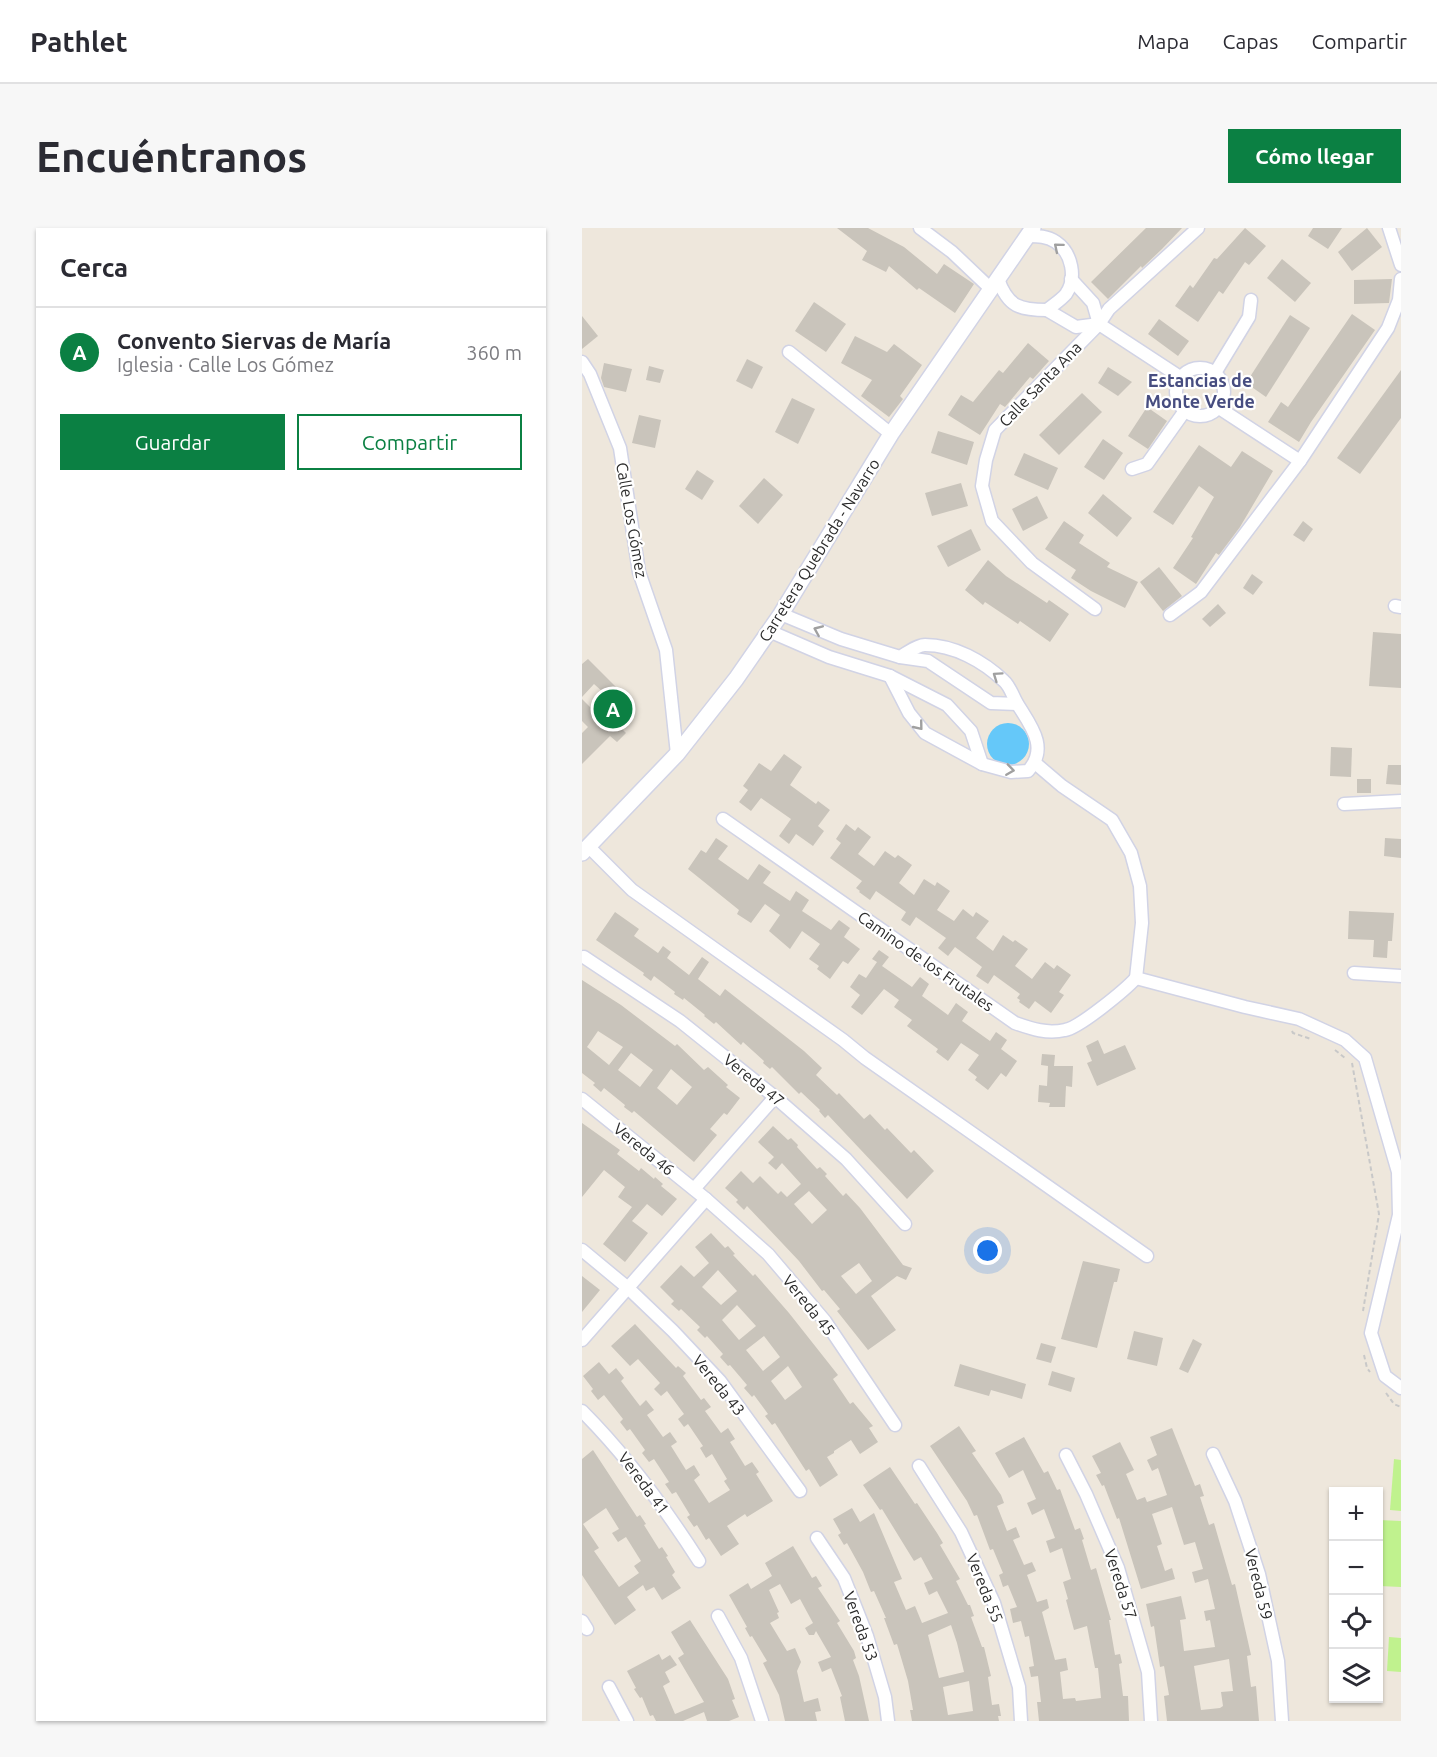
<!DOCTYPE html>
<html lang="es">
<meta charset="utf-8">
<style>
body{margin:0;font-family:Ubuntu,sans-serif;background:#f7f7f7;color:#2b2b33}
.controls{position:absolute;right:18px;bottom:18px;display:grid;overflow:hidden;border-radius:0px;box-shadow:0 2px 4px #0004}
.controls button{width:54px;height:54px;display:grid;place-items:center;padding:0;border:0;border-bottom:2px solid #e1e1e2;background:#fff;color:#2b2b33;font:30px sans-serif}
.you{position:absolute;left:406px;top:1023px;width:21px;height:21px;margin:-15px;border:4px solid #fff;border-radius:50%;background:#1a73e8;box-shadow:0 0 0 9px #1a73e833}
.badge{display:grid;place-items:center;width:39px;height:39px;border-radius:50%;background:#0b8043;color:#fff;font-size:20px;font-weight:700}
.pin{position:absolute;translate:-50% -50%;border:3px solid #fff;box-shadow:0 2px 6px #0006}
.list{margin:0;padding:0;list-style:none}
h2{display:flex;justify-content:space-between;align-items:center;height:78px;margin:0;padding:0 24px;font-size:26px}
h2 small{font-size:20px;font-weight:400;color:#7c7c81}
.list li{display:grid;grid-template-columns:39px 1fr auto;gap:18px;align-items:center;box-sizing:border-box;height:90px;padding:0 24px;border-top:2px solid #e1e1e2}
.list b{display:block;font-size:22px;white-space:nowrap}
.list p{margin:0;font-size:20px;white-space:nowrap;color:#7c7c81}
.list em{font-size:20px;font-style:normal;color:#7c7c81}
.actions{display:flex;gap:12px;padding:18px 24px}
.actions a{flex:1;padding:14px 0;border:2px solid #0b8043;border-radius:0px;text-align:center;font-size:21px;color:#0b8043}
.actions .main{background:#0b8043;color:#fff}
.icon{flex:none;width:33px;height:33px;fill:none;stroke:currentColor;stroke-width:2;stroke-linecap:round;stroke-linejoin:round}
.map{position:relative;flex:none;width:819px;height:1493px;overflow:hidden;border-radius:0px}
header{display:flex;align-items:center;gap:36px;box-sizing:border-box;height:84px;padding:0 30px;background:#fff;border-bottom:2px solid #e1e1e2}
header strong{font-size:28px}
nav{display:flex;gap:33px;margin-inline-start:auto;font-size:21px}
.intro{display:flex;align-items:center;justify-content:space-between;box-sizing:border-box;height:144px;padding:0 36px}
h1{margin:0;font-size:42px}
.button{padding:15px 27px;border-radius:0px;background:#0b8043;color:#fff;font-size:21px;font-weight:700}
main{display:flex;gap:36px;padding:0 36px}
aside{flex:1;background:#fff;border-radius:0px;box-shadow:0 2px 4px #0004}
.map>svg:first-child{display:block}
.pitch{fill:#c0f28e}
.water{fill:#65c8f9}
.building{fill:#c9c4bb;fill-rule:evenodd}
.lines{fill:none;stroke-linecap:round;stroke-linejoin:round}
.minor-casing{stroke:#d1d3e5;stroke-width:15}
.tertiary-casing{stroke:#d1d3e5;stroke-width:18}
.path{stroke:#c8c8c8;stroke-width:2;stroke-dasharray:4.5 3;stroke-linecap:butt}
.minor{stroke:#fff;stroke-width:12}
.tertiary{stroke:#fff;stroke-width:15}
.oneway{stroke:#a0a0a0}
.labels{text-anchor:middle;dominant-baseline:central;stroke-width:4.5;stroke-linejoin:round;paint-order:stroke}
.street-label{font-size:16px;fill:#2b2b2b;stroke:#fff}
.neighbourhood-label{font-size:18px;font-weight:bold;fill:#474d80;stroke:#fff}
</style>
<header>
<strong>Pathlet</strong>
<nav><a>Mapa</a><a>Capas</a><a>Compartir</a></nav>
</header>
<div class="intro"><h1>Encuéntranos</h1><a class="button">Cómo llegar</a></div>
<main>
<aside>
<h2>Cerca<small></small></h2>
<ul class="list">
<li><span class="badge">A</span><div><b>Convento Siervas de María</b><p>Iglesia · Calle Los Gómez</p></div><em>360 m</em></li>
</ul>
<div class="actions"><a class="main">Guardar</a><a>Compartir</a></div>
</aside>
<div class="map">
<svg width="819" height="1493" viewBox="0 0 819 1493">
<rect width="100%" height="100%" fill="#eee7dc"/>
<g class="pitch">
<path d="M812 1231 819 1232V1283L808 1282Z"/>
<path d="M797 1292 819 1293V1359L797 1358Z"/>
<path d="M807 1409 819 1410V1444L805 1443Z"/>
</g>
<circle class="water" cx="426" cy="516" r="21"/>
<g class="building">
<path d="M255 0H286L322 19 355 46 362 36 392 56 373 85 337 60 335 62 307 38 304 44 280 32 285 23Z"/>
<path d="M564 0H600L580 21 560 40 559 38 526 71 509 54Z"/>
<path d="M663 0 684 18 667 37 663 34 641 66 637 63 616 94 593 78 608 57 611 60 632 30 635 31Z"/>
<path d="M731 0H760L746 21 726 8Z"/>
<path d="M785 0 800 19 770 43 756 24Z"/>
<path d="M700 31 729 55 713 74 685 50Z"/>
<path d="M810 51 807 75 772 76V52Z"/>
<path d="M232 74 264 96 244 124 213 103Z"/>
<path d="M770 86 793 102 729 194 717 214 686 194 699 174 706 179Z"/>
<path d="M708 87 728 100 684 169 664 155Z"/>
<path d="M0 88 16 108 0 121Z"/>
<path d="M577 91 607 113 596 128 566 106Z"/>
<path d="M273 108 305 124 312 116 340 137 318 168 321 171 307 189 279 168 290 152 259 135Z"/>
<path d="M446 115 467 133 451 151 448 149 423 179 418 176 398 207 366 187 379 167 391 174 417 142 421 145Z"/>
<path d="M165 131 181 139 170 161 154 153Z"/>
<path d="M22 135 50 141 44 164 22 159 19 150Z"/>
<path d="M67 138 82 142 78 155 64 152Z"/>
<path d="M526 139 550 154 536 168 516 155Z"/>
<path d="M819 142V190L778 246 755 230Z"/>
<path d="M500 165 520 184 477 227 457 207Z"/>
<path d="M210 170 233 181 216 216 193 204Z"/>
<path d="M565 179 585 193 566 221 546 208Z"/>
<path d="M57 187 79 192 73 220 50 215Z"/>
<path d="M356 203 392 214 385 237 349 225Z"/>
<path d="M521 211 541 225 522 252 502 239Z"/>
<path d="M617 217 649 239 660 223 691 243 658 299 637 327 634 325 614 356 591 340 611 310 609 309 632 269 617 258 591 297 571 284Z"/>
<path d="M442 225 476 240 466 262 432 247Z"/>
<path d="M115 242 132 253 120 272 103 261Z"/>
<path d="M182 250 201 267 176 296 157 278Z"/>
<path d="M379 255 386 278 350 288 343 265Z"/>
<path d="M521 266 550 290 535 309 506 285Z"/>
<path d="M455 268 466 290 441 303 430 281Z"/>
<path d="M482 293 502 307 497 315 528 335 525 339 556 354 543 380 509 363 489 350 494 342 463 321Z"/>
<path d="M721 293 731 301 722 314 711 307Z"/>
<path d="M389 301 399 322 366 339 355 318Z"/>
<path d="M406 332 424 348 465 375 467 372 487 386 468 414 438 393 436 396 403 374 401 377 383 362Z"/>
<path d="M577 339 600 368 581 383 558 354Z"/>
<path d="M670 346 681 354 671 367 661 360Z"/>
<path d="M636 376 644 385 628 399 620 391Z"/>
<path d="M791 404 819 406V460L787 458Z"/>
<path d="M6 431 45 470 38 477 46 486 41 491 46 496 40 501 44 505 35 514 28 508 0 536V505L6 499 0 493V471L16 487 30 472 12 456 0 469V436Z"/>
<path d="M749 519 770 520 769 549 748 548Z"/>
<path d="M202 526 220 539 208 557 234 576 236 573 248 582 236 598 242 603 231 618 214 606 207 616 197 608 209 591 179 570 169 583 157 574 166 562 161 558 177 535 189 543Z"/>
<path d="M806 537H819V557L804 556Z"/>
<rect x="775" y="551" width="14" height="14"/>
<path d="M264 596 273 603 276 599 289 609 276 626 292 638 303 623 313 630 316 627 330 637 317 655 332 667 342 651 353 658 355 654 368 663 355 682 372 693 381 681 391 689 394 684 407 693 394 710 411 723 421 707 431 714 433 712 446 721 433 738 450 751 463 734 472 741 475 737 489 747 477 764 482 767 469 785 453 773 447 781 437 774 438 772 435 770 438 766 412 747 406 756 394 748 400 739 373 719 366 728 356 720 364 710 334 689 328 698 319 692 324 684 294 663 288 672 277 664 278 663 274 660 280 653 248 630 259 615 254 611Z"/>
<path d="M134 610 146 618 136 631 166 652 177 636 189 644 181 655 208 673 214 663 227 672 220 683 249 702 257 692 268 700 262 709 278 721 266 736 261 733 248 751 235 741 237 738 227 731 238 716 220 703 208 721 187 703 198 687 183 676 169 695 155 686 157 682 106 641 119 622 124 625Z"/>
<path d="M803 610 819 611V630L802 628Z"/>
<path d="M767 683 812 685 810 713H806L805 730 791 729 792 712 766 711Z"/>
<path d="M33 684 57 701 52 708 76 725 81 718 89 724 85 730 107 747 120 729 127 734 116 751 138 768 143 761 222 823 240 840 234 847 255 867 257 865 282 891 288 886 303 902 305 900 329 925 332 922 352 943 325 971 246 887 243 890 237 883 238 882 219 864 217 866 190 839 188 841 181 835 182 833 161 814 159 817 134 794 132 796 122 788 123 787 102 770 101 772 92 766 93 764 72 748 69 753 61 747 62 745 14 712Z"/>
<path d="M297 722 307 729 300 738 330 759 338 749 347 756 340 768 366 787 374 775 386 784 380 793 408 813 414 804 425 812 419 821 435 833 424 849 419 845 406 862 393 852 395 849 386 842 397 827 379 815 366 833 354 824 356 821 325 798 330 792 312 779 317 772 302 761 280 787 269 779 278 767 268 759 277 746 284 750 295 734 290 731Z"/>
<path d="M0 752 39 777 93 818 95 816 122 842 126 839 146 857 144 859 158 870 145 887 142 885 128 901 135 907 112 934 52 883 50 885 42 879 43 877 22 860 19 864 11 857 13 855 0 845ZM16 803 41 819 27 837 5 819ZM49 825 71 842 58 859 36 842ZM89 841 110 859 95 877 75 860Z"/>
<path d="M516 812 522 826 543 817 554 841 515 858 505 835 510 833 504 818Z"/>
<path d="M460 826 473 827 472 838H491L490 859 484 858 483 879H467L468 875 456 874 457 857 465 858 466 838 459 837Z"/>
<path d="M0 895 38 922 35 926 57 943 59 940 72 951 73 949 81 956 79 958 95 971 80 988 65 976 50 993 66 1005 43 1034 21 1016 50 979 36 969 43 959 22 942 0 969Z"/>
<path d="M191 898 206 912 209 910 216 917 215 919 235 941 238 939 245 946 243 948 261 968 264 965 278 980 321 1037 330 1040 324 1052 315 1048 289 1068 314 1102 286 1122 255 1083 258 1081 242 1062 240 1063 217 1033 165 978 162 982 154 974 156 972 143 960 159 943 171 955 178 948 196 966 199 963 205 969 219 956 200 935 194 942 186 935 192 929 176 914ZM227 963 245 982 230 996 212 976ZM277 1035 290 1053 274 1066 259 1048Z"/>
<path d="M129 1005 143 1020 146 1018 153 1026 151 1027 171 1048 173 1046 207 1085 256 1147 251 1151 268 1176 271 1174 291 1198 287 1200 296 1214 278 1226 269 1212 252 1223V1225L245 1229 256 1247 238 1259 227 1241 224 1243 193 1195 190 1197 183 1188 186 1186 172 1167 170 1169 162 1160 165 1157 148 1137 146 1138 138 1129 141 1126 125 1108 123 1110 115 1102 118 1099 99 1081 97 1083 89 1076 92 1073 78 1059 99 1037 112 1049 127 1035 113 1019ZM136 1042 155 1063 139 1077 120 1059ZM155 1077 174 1098 157 1112 140 1092ZM182 1108 198 1129 181 1143 164 1122ZM206 1138 220 1159 203 1172 189 1153Z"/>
<path d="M501 1033 538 1041 535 1054H532L515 1120 479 1111Z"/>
<path d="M0 1048 18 1062 0 1084Z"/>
<path d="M53 1096 94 1140 96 1138 104 1145 101 1148 119 1172 122 1170 129 1179 123 1183 139 1205 146 1200 153 1211 148 1214 163 1238 170 1234 177 1244 174 1246 191 1273 165 1289 163 1286 145 1298 157 1316 139 1328 127 1310 124 1312 115 1297 112 1299 105 1289 108 1287 94 1264 90 1266 83 1256 87 1254 72 1231 67 1234 60 1225 63 1222 48 1201 45 1203 38 1194 41 1191 22 1167 16 1172 9 1163 11 1161 1 1148 17 1134 27 1146 34 1140 42 1150 39 1153 58 1178 64 1172 72 1182 65 1187 81 1209 88 1204 95 1214 89 1218 104 1242 112 1237 118 1247 112 1252 127 1275 148 1262 142 1253 145 1251 130 1226 124 1230 118 1220 121 1218 106 1196 102 1199 96 1191 102 1186 85 1163 79 1168 72 1161 78 1155 56 1131 48 1138 29 1118Z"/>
<path d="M552 1103 581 1110 575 1138 545 1131Z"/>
<path d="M611 1111 620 1116 606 1145 597 1141Z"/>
<path d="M459 1115 474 1119 469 1135 454 1131Z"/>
<path d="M378 1136 444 1156 440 1171 409 1162 407 1168 372 1158Z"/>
<path d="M470 1143 493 1150 489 1164 466 1157Z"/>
<path d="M377 1198 394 1223 390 1225 419 1267 422 1275 415 1278 425 1303 434 1299 438 1309 431 1312 442 1337 450 1334 454 1343 445 1347 455 1374 465 1371 467 1380 460 1384 473 1432 484 1430 486 1442 478 1444 481 1471 493 1470 494 1473 519 1470 516 1440H513L505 1398 492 1402 484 1372 486 1371 481 1354 489 1351 480 1320 468 1325 464 1313 473 1310 462 1281 450 1287 445 1275 454 1271 441 1242 427 1250 413 1225 442 1209 462 1245 466 1243 475 1262 478 1261 493 1302 498 1300 502 1311 500 1312 509 1342 514 1340 529 1392H527L533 1427 538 1426 540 1435 537 1436 541 1468H546L547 1493H457L455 1474H459L456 1448 449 1449 447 1439 452 1438 447 1408 443 1409 439 1393 431 1395 428 1381 435 1379 426 1357 421 1359 417 1347 421 1345 411 1321 408 1322 395 1287 392 1288 385 1273 348 1218Z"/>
<path d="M590 1200 613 1258 618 1256 622 1268 618 1269 627 1297 632 1295 650 1357 653 1356 669 1427 665 1428 669 1459 674 1458 677 1493H585L582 1468 587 1467 582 1438 578 1439 572 1398 569 1399 564 1376 599 1368 604 1391 598 1392 602 1423 633 1419 628 1392 624 1393 622 1383 633 1381 626 1351 613 1355 610 1344 621 1341 613 1314 602 1317 590 1279 570 1286 580 1316 575 1318 583 1343 590 1340 593 1351 559 1361 537 1290 535 1291 522 1257 520 1258 514 1247 519 1245 510 1228 538 1214 552 1242 544 1246 555 1272 563 1269 565 1274 585 1267 576 1240 570 1243 565 1232 575 1227 568 1209ZM647 1431 651 1463 639 1464 641 1478 638 1480 619 1482 612 1438Z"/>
<path d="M11 1222 55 1289 58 1287 64 1296 62 1297 77 1321 80 1319 86 1328 84 1329 93 1344 90 1347 99 1360 80 1372 72 1359 64 1363 61 1357 45 1369 54 1382 33 1397 0 1347V1231ZM24 1280 37 1301 30 1305 36 1314 44 1309 59 1333 52 1338 57 1345 37 1359 12 1323 17 1320 1 1296Z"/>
<path d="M308 1239 333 1276 335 1275 355 1305 361 1315 358 1317 378 1351 374 1353 386 1377H388L392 1388 389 1389 400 1419H402L409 1448 406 1449 410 1477 417 1476 419 1488H416L417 1493H330L328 1482H331L326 1453 315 1416 312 1417 302 1390H304L292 1363 289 1364 281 1344 265 1315 262 1317 256 1307 259 1305 251 1291 270 1280 278 1294 292 1285 320 1351 312 1354 324 1382 333 1378 340 1395 366 1385 355 1363 347 1367 342 1355 351 1351 339 1329 332 1333 300 1281 298 1282 281 1257ZM369 1397 375 1415 382 1444 357 1450 346 1407ZM387 1453 391 1483 366 1487 361 1459Z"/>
<path d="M211 1318 230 1350 234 1348 240 1358 236 1360 258 1393 255 1395 272 1423 274 1430 271 1432 277 1448 287 1493H263L258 1469 260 1468 249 1440 240 1444 236 1434 249 1429 234 1403 232 1407H227L223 1400 231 1395 218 1371 209 1376 198 1356 187 1362 197 1384 195 1385 197 1390 188 1395 205 1423 213 1420 219 1434 215 1443 222 1474 236 1470 239 1483 233 1484 235 1493H203L197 1467 181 1435 185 1433 170 1408 168 1409 163 1400 165 1399 147 1367 166 1355 169 1361 190 1348 183 1335Z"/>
<path d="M108 1392 146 1451 153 1471 150 1472 157 1489 147 1493H125L122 1484 101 1493H74L71 1487 68 1488 60 1469 58 1470 52 1461 54 1460 45 1443 77 1426 80 1432 88 1427 95 1437 83 1444 88 1454 81 1458 93 1486 122 1474 96 1430 102 1426 89 1404Z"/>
</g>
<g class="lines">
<g class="minor-casing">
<g id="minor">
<path d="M338 0 370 24 409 61"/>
<path d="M807 0 819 37"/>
<path d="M416 51C426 79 438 82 465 82 471 77 479 72 484 66 495 50 490 25 474 14 465 8 456 8 446 8"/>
<path d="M489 51 511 75 517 96 598 149"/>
<path d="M465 82 494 99 517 96"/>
<path d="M207 124 309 206"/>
<path d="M0 134 8 146 38 220 57 344 84 422 95 526"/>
<circle cx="618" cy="164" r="24"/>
<path d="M633 145 667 89 669 72"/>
<path d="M637 180 718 233"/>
<path d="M550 241 565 236 602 184"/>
<path d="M813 378 819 379"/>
<path d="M513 381 450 335 410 293 400 258 404 232 413 202 517 96 527 81 616 0"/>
<path d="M199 386 259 411 318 429C325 425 335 417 343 417 372 417 401 433 422 453 428 458 431 469 436 477 449 498 467 520 446 543L429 544 400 536 343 505 327 485 308 448"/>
<path d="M588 387 619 364 718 233 806 100 817 72 819 51"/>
<path d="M187 403 247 429 308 448 365 477 389 503 400 536"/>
<path d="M318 429 346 433 409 475 435 476"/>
<path d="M453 535 480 558 530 592 549 625 558 658 560 695 554 750"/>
<path d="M762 576 819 573"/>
<path d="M141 591 433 795C450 801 465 806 483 802 497 800 543 762 554 750"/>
<path d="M7 619 50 662 261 812 283 830 565 1028"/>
<path d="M2 729 98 793 193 869 264 931 323 996"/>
<path d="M772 745 819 748"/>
<path d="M554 750 663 779 717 791 763 812 783 830 816 944 817 987 789 1105 803 1148 819 1160"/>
<path d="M0 871 124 971 186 1026 243 1093 313 1197"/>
<path d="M112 961 193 869"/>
<path d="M0 1022 46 1060 91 1103 138 1153 218 1263"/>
<path d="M0 1112 124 971"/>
<path d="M0 1183C45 1228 83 1280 117 1333"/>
<path d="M631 1226 653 1273 677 1346 696 1433 700 1493"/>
<path d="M484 1227 504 1266 536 1340 566 1444 569 1493"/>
<path d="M337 1238 379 1304 412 1375 437 1459 439 1493"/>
<path d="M235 1310 262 1350 285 1408 303 1469 306 1493"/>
<path d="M136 1388 159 1430 180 1493"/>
<path d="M0 1393 5 1401"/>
<path d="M27 1459 45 1493"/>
</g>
</g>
<g class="tertiary-casing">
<path id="tertiary" d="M0 625 95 526 154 451 199 386 309 206 451 0"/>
</g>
<g class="path">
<path d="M710 803 711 805 729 811"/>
<path d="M753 822 763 830"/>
<path d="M770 835 797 986 781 1083"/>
<path d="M782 1127 785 1140 788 1144"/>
<path d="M804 1165 812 1176 819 1179"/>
</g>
<use href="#minor" class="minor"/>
<use href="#tertiary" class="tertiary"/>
</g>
<defs><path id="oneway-chevron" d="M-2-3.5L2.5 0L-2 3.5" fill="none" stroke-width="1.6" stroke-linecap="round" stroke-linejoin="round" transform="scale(1.5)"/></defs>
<g class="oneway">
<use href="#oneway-chevron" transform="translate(476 19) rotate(-140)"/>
<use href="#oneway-chevron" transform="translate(236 402) rotate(-157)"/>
<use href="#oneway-chevron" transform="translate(415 448) rotate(-145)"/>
<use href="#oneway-chevron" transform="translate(337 498) rotate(51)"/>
<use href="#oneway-chevron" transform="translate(428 542) rotate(8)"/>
</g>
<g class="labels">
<g class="street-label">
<text transform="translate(458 156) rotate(-46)">Calle Santa Ana</text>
<text transform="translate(50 292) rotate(80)">Calle Los Gómez</text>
<text transform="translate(237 322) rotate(-58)">Carretera Quebrada - Navarro</text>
<text transform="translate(344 733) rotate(35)">Camino de los Frutales</text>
<text transform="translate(172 852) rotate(39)">Vereda 47</text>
<text transform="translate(62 921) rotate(39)">Vereda 46</text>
<text transform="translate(227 1077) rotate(51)">Vereda 45</text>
<text transform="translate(137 1157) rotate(51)">Vereda 43</text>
<text transform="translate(62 1255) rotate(53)">Vereda 41</text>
<text transform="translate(539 1356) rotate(72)">Vereda 57</text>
<text transform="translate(677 1356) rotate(76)">Vereda 59</text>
<text transform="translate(403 1360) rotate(68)">Vereda 55</text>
<text transform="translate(279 1398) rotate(70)">Vereda 53</text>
</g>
<g class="neighbourhood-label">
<text x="618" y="152">Estancias de<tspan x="618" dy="21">Monte Verde</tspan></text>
</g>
</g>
</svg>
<div class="controls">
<button>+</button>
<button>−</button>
<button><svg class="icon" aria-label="locate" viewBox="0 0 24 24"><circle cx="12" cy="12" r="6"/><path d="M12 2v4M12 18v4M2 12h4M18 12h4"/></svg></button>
<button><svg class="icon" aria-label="layers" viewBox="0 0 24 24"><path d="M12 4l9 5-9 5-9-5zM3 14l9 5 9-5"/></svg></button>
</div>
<div class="you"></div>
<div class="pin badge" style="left:31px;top:481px">A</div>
</div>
</main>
